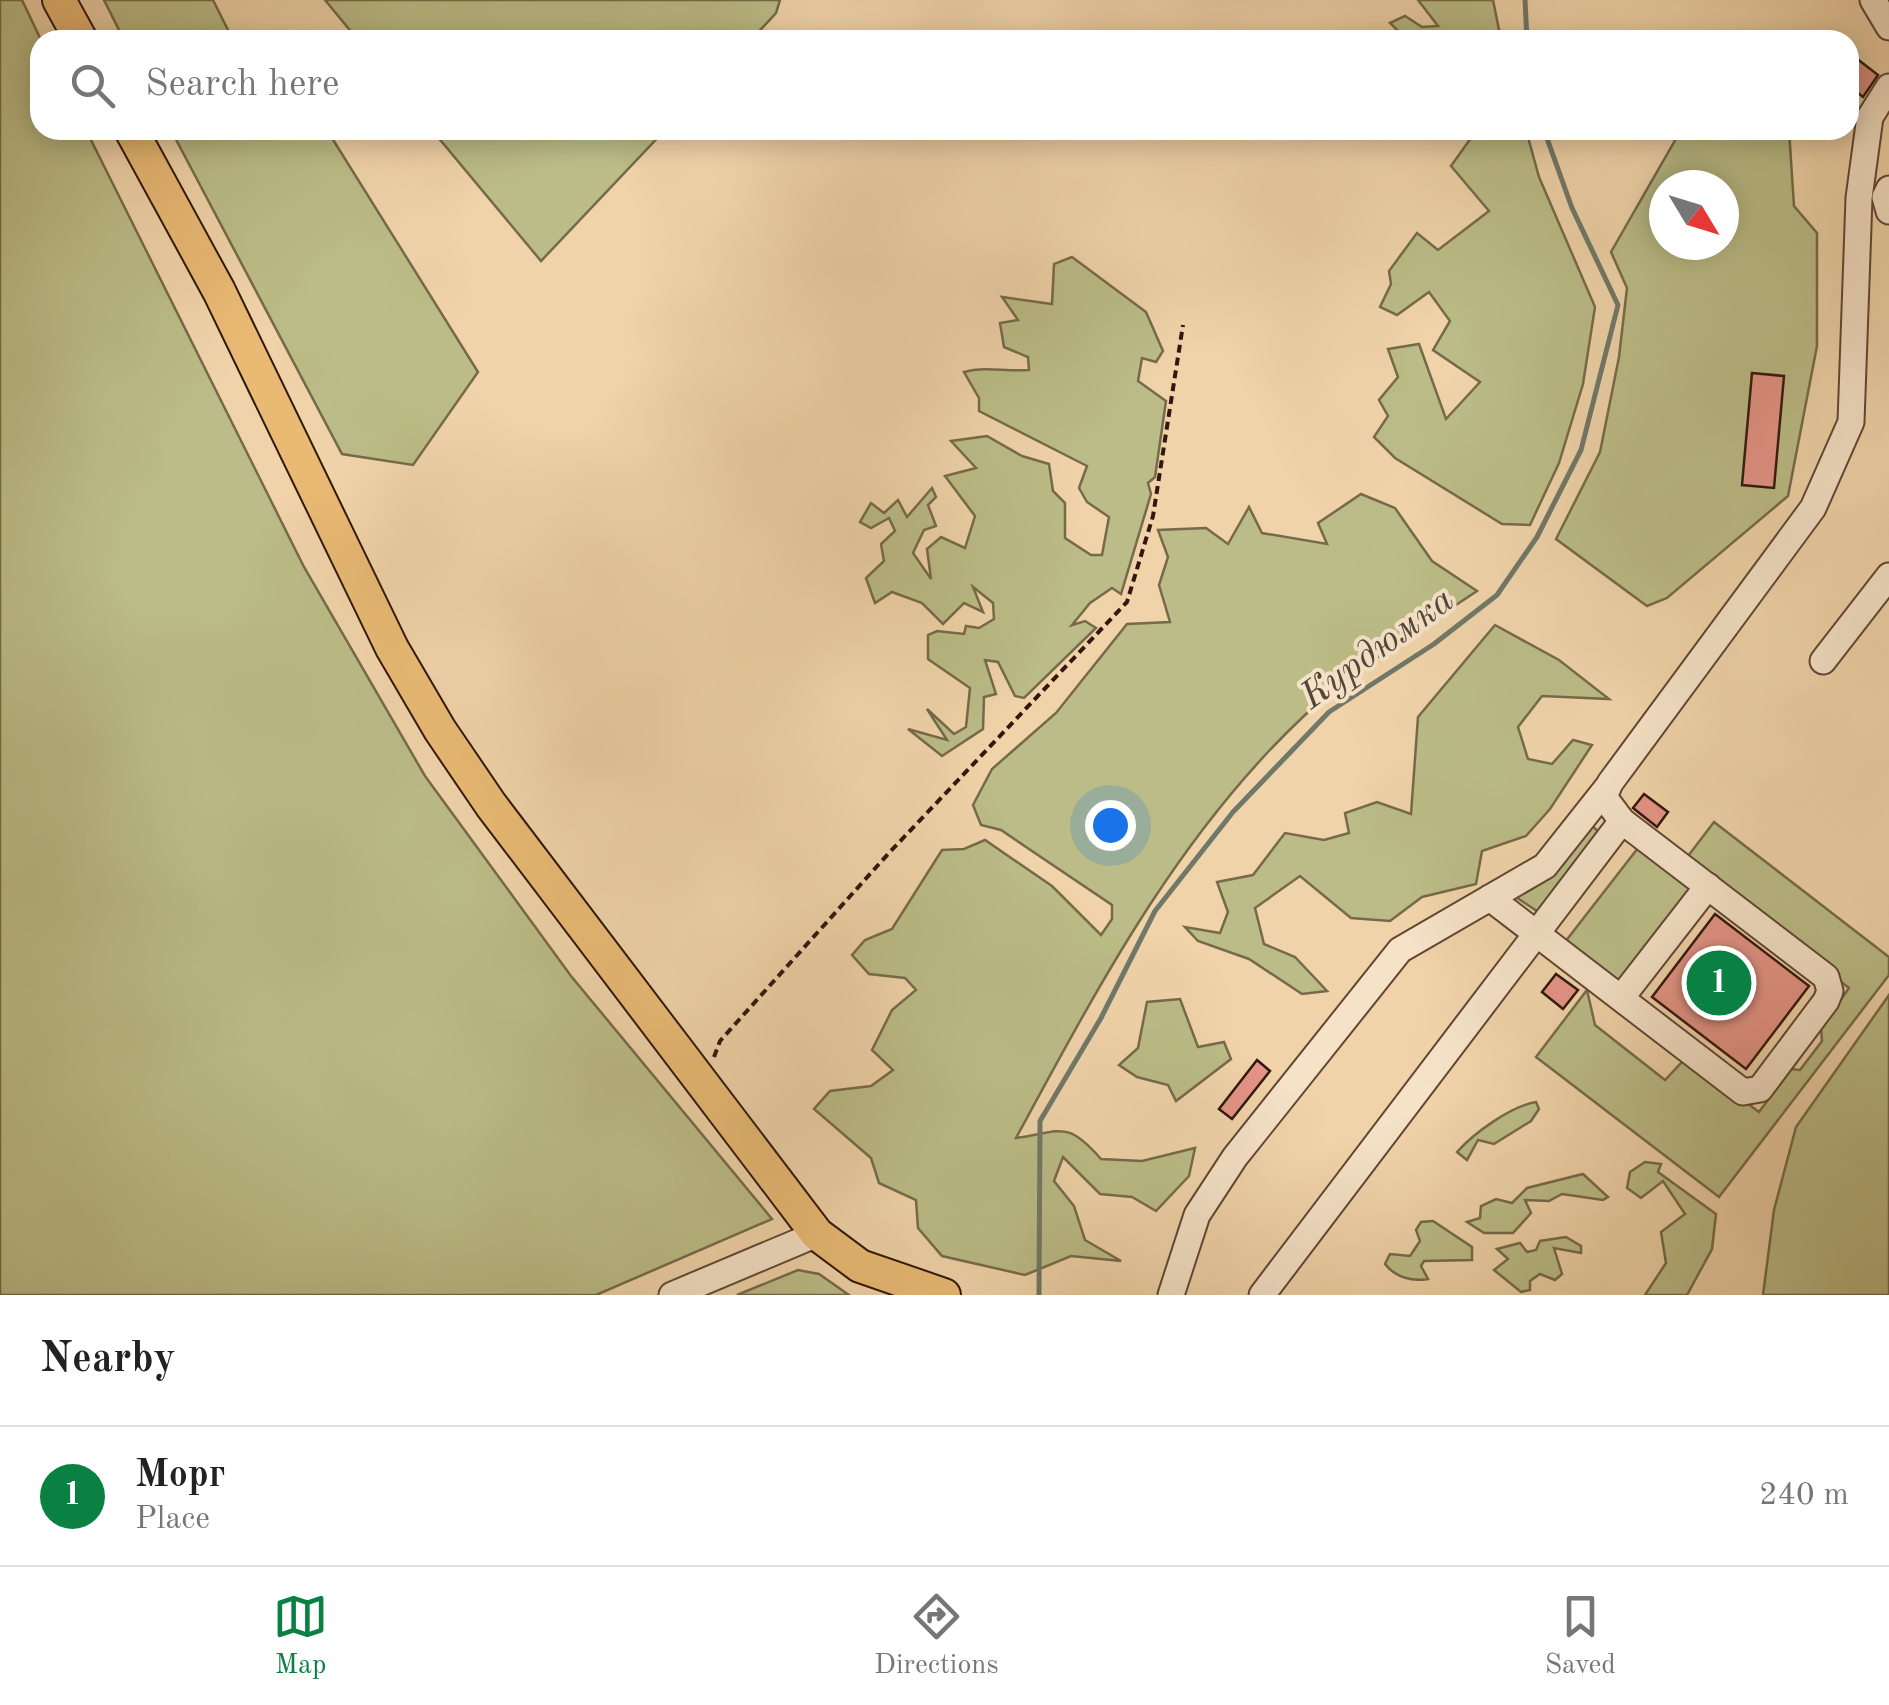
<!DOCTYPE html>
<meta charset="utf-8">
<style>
body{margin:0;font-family:"Old Standard TT",serif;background:#f6f6f6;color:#222}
.compass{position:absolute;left:1649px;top:170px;width:90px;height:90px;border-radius:50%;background:#fff;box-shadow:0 5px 25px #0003;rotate:128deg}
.you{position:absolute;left:1110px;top:825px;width:35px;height:35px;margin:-25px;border:8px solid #fff;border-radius:50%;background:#1a73e8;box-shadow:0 0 0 15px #1a73e833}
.badge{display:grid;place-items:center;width:65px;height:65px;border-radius:50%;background:#0b8043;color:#fff;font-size:32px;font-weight:700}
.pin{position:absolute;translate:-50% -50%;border:5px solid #fff;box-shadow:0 2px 10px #0006}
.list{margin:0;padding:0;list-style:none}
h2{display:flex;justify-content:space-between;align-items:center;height:130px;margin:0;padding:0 40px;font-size:42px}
h2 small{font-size:32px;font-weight:400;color:#767676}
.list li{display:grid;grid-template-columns:65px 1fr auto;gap:30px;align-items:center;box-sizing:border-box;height:140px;padding:0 40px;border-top:2px solid #e0e0e0}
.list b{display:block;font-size:38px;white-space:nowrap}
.list p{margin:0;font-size:32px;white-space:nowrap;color:#767676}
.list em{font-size:32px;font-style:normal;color:#767676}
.icon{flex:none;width:55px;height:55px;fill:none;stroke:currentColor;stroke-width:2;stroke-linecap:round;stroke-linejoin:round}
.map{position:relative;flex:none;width:1889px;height:1295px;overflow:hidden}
.search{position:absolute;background:#fff;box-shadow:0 5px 25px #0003;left:30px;right:30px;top:30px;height:110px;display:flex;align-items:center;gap:25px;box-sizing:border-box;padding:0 35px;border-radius:30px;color:#767676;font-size:38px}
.sheet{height:270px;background:#fff}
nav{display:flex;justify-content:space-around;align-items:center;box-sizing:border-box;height:140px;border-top:2px solid #e0e0e0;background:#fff;font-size:28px;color:#767676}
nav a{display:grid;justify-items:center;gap:5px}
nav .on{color:#0b8043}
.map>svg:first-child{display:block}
.green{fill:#bbbc87;stroke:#766a4a;stroke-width:2.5;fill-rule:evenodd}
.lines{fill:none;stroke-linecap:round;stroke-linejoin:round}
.stream{stroke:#707869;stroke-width:5}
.building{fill:#e59487;stroke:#31170d;stroke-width:2.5}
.minor-casing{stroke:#614634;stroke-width:29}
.major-casing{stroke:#31170d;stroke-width:36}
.path{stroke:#31170d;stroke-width:4;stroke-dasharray:8 5;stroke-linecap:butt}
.minor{stroke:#f5e2c7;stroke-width:25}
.major{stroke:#e8ba74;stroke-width:32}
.labels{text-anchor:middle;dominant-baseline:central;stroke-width:8;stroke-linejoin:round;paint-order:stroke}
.water-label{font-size:38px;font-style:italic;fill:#50473b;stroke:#f5e2c7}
</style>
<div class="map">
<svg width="1889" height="1295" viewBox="0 0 1889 1295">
<rect width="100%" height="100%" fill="#f0d3a9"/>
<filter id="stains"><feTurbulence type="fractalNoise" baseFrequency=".002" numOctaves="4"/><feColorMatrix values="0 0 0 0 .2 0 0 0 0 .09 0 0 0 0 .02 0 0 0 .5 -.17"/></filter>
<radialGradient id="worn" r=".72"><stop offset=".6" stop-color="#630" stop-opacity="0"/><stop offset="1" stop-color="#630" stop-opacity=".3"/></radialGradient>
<g class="green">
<path d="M0 0H22L41 40 40 130H86L304 567 425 776 571 976 772 1219 596 1295H0Z"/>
<path d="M104 0H213L233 40H124Z"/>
<path d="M325 0H780L776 13 751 40H358Z"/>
<path d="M1418 0H1493L1501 40H1407L1390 23 1405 16 1422 27 1438 26Z"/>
<path d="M171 130H327L478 372 413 465 342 454Z"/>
<path d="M432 130H665L541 261Z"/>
<path d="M1461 130H1526L1539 177 1595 307 1583 384 1559 463 1530 525 1502 524 1395 458 1374 437 1388 416 1379 400 1398 377 1388 349 1419 344 1446 419 1480 382 1433 350 1450 321 1429 292 1397 315 1380 307 1391 284 1389 271 1417 233 1438 250 1489 211 1451 166 1471 138Z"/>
<path d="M1681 130H1789L1794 206 1817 233V346L1788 496 1667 598 1647 606 1556 539 1600 452 1619 357 1627 288 1611 252ZM1664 185H1724V245H1664Z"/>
<path d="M1072 257 1146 312 1163 351 1156 362 1142 358 1138 381 1166 401 1155 477 1148 483 1151 494 1121 594 1112 588 1090 603 1072 625 1085 621 1096 628 1024 698 1015 696 998 662 985 660 996 694 984 697 983 729 942 756 908 729 947 740 927 709 954 734 966 727 970 688 928 659V635L937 631 964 634 966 626 979 628 994 619 993 603 973 587 983 612 964 603 943 624 922 603 892 592 875 603 866 578 884 561 881 544 895 531 889 518 871 528 860 522 871 503 884 513 898 500 907 517 932 488 936 497 928 505 936 526 924 530 913 553 931 579 927 549 941 537 965 548 975 516 945 476 976 468 951 441 987 436 1022 456 1049 464 1053 491 1065 503V538L1091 555H1102L1109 517 1087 502 1079 488 1087 466 979 411V398L964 372C987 366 1005 372 1029 370L1028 357 1004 347 1000 323 1018 320 1002 297 1052 304 1054 264Z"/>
<path d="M1361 494 1395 508 1432 561 1477 591C1419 630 1357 667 1305 715 1178 834 1098 987 1016 1138 1061 1132 1066 1119 1101 1159L1142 1161 1195 1148 1189 1176 1156 1211 1132 1197 1100 1194 1063 1157 1054 1181 1074 1206 1085 1240 1121 1261 1071 1256 1025 1275 942 1256 918 1228 916 1200 879 1183 871 1158 814 1109 830 1091 871 1086 893 1070 872 1050 892 1010 916 990 905 978 869 974 852 955 865 940 892 929 942 850 964 849 985 840 1052 886 1101 935 1112 919V905L1001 830 981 825 973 805 992 769 1056 713 1127 624 1170 622 1159 585 1168 557 1158 530 1206 528 1228 544 1249 507 1262 533 1327 544 1318 523Z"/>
<path d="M1495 625 1559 660 1609 699 1542 696 1518 727 1528 759 1552 764 1573 740 1592 745 1550 809 1526 836 1482 851 1476 884 1422 897 1390 921 1351 918 1300 876 1255 908 1264 944 1295 957 1327 991 1302 994 1249 959 1198 941 1185 927 1220 933 1228 912 1217 882 1253 875 1285 833 1324 840 1349 833 1345 813 1377 802 1411 814 1418 717Z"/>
<path d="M1714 822 1889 957V975L1719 1197 1536 1057 1587 990 1595 1025 1665 1080 1684 1060 1692 1062 1759 1112 1791 1069 1800 1070 1822 1041 1821 1028 1849 988 1685 860Z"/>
<path d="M1589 823 1600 833 1540 913 1508 892Z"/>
<path d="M1638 848 1691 887 1620 981 1613 980 1565 942Z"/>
<path d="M1889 995V1295H1763L1774 1210 1796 1127Z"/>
<path d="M1180 999 1198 1047 1224 1042 1231 1059 1176 1101 1168 1085 1137 1077 1119 1065 1138 1048 1147 1002Z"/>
<path d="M1536 1102 1539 1109 1531 1121 1494 1144 1478 1140 1467 1160 1457 1152C1474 1133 1511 1106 1536 1102Z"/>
<path d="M1645 1162 1661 1164 1658 1172 1716 1214 1712 1249 1687 1295H1645L1666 1263 1661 1232 1685 1214 1663 1181 1641 1198 1627 1188 1630 1172Z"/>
<path d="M1583 1174 1608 1197 1603 1200 1562 1194 1549 1201 1525 1200 1531 1213 1513 1233H1484L1467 1222 1480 1218 1481 1206 1496 1199 1512 1203 1527 1188Z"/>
<path d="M1433 1221 1472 1247V1260L1424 1261 1421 1266 1428 1279C1412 1282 1395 1277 1385 1264L1390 1254 1410 1256 1420 1241 1416 1230 1421 1222Z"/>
<path d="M1566 1237 1581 1246V1253L1554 1248 1562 1274 1555 1280 1540 1274 1530 1281V1290L1521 1292 1494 1270 1508 1259 1497 1249 1520 1243 1527 1252 1536 1250 1540 1241Z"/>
<path d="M798 1270 819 1274 849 1295H737Z"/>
</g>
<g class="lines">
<g class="stream">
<path d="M1525 0 1527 40"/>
<path d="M1039 1295 1040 1121 1101 1018 1155 911 1233 812 1329 712 1434 644 1497 595 1537 537 1581 450 1618 305 1572 208 1544 130"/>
</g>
</g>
<g class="building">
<path d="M1856 58 1878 75 1863 97 1849 86V67Z"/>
<path d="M1752 373 1784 376 1774 488 1742 485Z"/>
<path d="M1644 794 1668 812 1657 827 1633 808Z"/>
<path d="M1715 914 1809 986 1746 1069 1652 997Z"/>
<path d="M1556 974 1578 990 1563 1009 1542 992Z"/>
<path d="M1257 1060 1270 1071 1232 1119 1219 1109Z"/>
</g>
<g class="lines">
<g class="minor-casing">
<g id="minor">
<path d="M1873 0 1889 27"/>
<path d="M1889 189 1885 197 1889 211"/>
<path d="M1823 661 1889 576"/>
<path d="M1490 898 1743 1092 1760 1089 1826 1001 1830 991 1826 977 1622 821 1604 797 1610 783 1813 508 1851 422 1859 198 1870 117 1889 87"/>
<path d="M1621 998 1708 886"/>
<path d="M672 1295 817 1234"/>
<path d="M1171 1295 1197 1215 1235 1157 1400 950 1545 866 1606 789"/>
<path d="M1262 1295 1622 821"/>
</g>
</g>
<g class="major-casing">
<g id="major">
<path d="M59 0 81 40"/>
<path d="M131 130 219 291 392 648 440 730 491 805 817 1234 860 1266 944 1295"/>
</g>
</g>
<path class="path" d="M714 1057 720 1041 888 854 1127 602 1153 516 1183 325"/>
<use href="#minor" class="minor"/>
<use href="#major" class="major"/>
</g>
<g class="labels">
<g class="water-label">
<text transform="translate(1378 649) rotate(-36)">Курдюмка</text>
</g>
</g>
<rect width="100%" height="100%" filter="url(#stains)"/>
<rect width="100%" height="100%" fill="url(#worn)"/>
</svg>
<svg class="compass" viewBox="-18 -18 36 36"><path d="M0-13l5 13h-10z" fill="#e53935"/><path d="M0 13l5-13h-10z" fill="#767676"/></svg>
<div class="you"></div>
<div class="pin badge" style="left:1719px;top:983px">1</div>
<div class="search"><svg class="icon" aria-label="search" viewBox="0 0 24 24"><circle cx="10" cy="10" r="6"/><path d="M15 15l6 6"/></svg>Search here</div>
</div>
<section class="sheet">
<h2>Nearby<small></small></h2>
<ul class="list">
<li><span class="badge">1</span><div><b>Морг</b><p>Place</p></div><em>240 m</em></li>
</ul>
</section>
<nav>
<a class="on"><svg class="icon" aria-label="map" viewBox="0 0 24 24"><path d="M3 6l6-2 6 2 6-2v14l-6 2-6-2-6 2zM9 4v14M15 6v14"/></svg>Map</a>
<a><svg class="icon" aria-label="directions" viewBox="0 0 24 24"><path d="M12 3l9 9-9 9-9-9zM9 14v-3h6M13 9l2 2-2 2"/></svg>Directions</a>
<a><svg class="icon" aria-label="saved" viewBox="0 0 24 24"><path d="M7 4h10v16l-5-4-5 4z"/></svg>Saved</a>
</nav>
